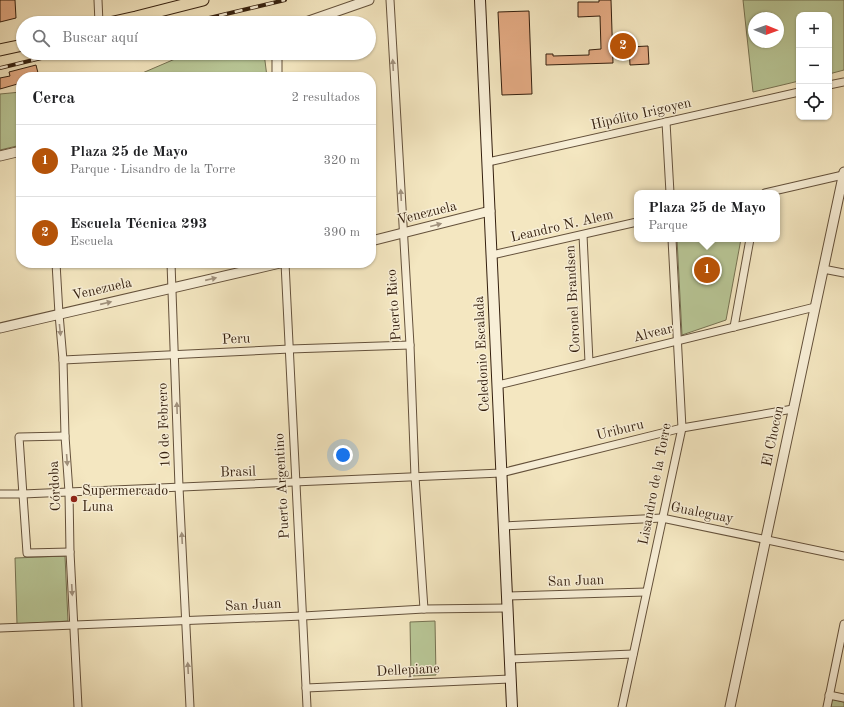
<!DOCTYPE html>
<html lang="es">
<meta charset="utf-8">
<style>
body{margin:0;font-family:"Old Standard TT",serif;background:#f2f2f2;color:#202124}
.controls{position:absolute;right:12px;top:12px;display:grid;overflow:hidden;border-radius:8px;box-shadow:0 1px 3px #0004}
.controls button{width:36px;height:36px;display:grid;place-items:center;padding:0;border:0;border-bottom:1px solid #e0e0e0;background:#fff;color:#202124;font:20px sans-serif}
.compass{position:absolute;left:748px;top:12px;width:36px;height:36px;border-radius:50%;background:#fff;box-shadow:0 1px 3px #0004;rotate:91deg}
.you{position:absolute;left:343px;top:455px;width:14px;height:14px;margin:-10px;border:3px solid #fff;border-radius:50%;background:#1a73e8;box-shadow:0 0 0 6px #1a73e833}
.badge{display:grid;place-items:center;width:26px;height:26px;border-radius:50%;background:#b45309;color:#fff;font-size:13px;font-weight:700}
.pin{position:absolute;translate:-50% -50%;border:2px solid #fff;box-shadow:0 1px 4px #0006}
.popup{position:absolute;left:634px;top:190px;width:146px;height:52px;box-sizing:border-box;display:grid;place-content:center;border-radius:8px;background:#fff;filter:drop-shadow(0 1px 3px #0005);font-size:13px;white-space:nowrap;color:#757577}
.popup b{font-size:15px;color:#202124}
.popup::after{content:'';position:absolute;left:50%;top:100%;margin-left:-8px;border:8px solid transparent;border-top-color:#fff}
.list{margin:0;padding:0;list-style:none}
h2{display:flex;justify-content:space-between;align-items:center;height:52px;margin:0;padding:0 16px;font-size:17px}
h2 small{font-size:13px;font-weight:400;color:#757577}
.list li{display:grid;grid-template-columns:26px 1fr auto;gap:12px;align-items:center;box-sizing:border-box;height:72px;padding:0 16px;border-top:1px solid #e0e0e0}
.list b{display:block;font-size:15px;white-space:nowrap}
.list p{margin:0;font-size:13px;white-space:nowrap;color:#757577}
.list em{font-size:13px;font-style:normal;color:#757577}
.icon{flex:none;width:22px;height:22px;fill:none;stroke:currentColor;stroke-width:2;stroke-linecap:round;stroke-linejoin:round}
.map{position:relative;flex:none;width:844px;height:707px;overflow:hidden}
.search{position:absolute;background:#fff;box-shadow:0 1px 3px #0004;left:16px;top:16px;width:360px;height:44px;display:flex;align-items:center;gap:10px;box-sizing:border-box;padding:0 14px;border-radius:22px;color:#757577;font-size:15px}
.panel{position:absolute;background:#fff;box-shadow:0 1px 3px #0004;left:16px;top:72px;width:360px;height:196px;border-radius:16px}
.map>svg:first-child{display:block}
.green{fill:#b8c696;stroke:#767252;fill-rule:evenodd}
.building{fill:#e3aa83;stroke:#341f0e}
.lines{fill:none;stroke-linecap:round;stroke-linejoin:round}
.minor-casing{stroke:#64513b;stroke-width:9}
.tertiary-casing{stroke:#64513b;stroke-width:11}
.secondary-casing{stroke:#341f0e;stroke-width:12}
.primary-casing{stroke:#341f0e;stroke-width:13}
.minor{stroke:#f8efd7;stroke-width:7}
.tertiary{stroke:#f8efd7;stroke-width:9}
.secondary{stroke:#f8efd7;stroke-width:10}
.primary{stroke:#f4e7c1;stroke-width:11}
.rail-casing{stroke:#341f0e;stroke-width:4}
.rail{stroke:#f8efd7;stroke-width:2.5;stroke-dasharray:8;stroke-linecap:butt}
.oneway{fill:#a0917d}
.poi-dot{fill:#8f2418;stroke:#f8efd7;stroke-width:1.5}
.labels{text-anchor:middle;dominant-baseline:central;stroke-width:3;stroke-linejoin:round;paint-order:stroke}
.street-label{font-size:14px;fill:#341f0e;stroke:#f8efd7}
.poi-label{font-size:14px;fill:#341f0e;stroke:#f8efd7;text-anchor:start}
</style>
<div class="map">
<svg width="844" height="707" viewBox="0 0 844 707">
<rect width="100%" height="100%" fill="#f4e7c1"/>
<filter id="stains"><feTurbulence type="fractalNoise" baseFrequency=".005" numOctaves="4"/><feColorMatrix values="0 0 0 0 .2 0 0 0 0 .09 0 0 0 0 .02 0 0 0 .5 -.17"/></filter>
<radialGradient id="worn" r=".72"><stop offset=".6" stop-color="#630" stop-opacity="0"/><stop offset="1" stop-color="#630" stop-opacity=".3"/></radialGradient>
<g class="green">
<path d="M743 0H844V70L829 74V15H799V81L753 92ZM754 18H778V42H754Z"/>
<path d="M189 53H264L267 77H133Z"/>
<path d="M21 92V145L0 150V94Z"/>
<path d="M677 239H741L726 320 682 335Z"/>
<path d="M65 556 68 621 17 624 15 558Z"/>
<path d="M435 621 436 675 411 676 410 622Z"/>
<path d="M831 699 844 702V707H829Z"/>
</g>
<g class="building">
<path d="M0 0H15L16 18 0 22Z"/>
<path d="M599 0H611L613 63 546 65V54H553V56L589 55V50L601 49 600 16 578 17V2H599Z"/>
<path d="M529 11 532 94 502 95 498 12Z"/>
<path d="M648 46 649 64 630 65 629 47Z"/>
<path d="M36 65 39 77H21V83L0 89V78L10 76 9 72Z"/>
</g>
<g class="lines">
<g class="minor-casing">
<g id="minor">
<path d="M98 0 99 23"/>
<path d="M390 0 410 345 415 477 424 609"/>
<path d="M829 85 844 82"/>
<path d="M666 122 670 193"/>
<path d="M488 162 799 92"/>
<path d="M765 193 843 175"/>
<path d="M583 235 589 362"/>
<path d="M492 255 637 222"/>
<path d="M56 263 59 314 63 360 65 436 69 492 70 552 78 707"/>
<path d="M171 263 179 487 190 707"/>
<path d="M285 263C289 336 292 410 296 484 299 558 304 632 307 707"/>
<path d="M823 269 844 273"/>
<path d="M734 327 750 239"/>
<path d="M63 360 290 349 410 345"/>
<path d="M498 385 815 307"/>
<path d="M65 436 19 437 27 553 70 552"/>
<path d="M0 494H23L501 473 682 428 793 409"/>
<path d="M504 526 662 518 844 556"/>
<path d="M507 596 646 592"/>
<path d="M0 628 303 616 424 609 507 608"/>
<path d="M510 659 633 654"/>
<path d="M306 688 511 679"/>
<path d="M829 695 844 698"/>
<path d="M622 707 682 428 672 239"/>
<path d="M827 707 844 624"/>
</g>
</g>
<g class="tertiary-casing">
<g id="tertiary">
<path d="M303 23 369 0"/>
<path d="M277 77V53"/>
<path d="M0 156 21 151"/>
<path d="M371 241 490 211"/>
<path d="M0 328 280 263"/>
<path d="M730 707 844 172"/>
</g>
</g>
<g class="secondary-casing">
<path id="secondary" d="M480 0 512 707"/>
</g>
<g class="primary-casing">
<g id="primary">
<path d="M109 23 136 17 203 0"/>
<path d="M0 50 23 45"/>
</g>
</g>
<use href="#minor" class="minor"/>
<use href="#tertiary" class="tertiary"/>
<use href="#secondary" class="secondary"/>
<use href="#primary" class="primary"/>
<g class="rail-casing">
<g id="rail">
<path d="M188 23 285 0"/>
<path d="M0 68 62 53"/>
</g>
</g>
<use href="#rail" class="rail"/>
</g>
<defs><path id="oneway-solid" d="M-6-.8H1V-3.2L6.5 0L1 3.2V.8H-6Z"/></defs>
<g class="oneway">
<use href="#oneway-solid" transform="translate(393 65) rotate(-93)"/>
<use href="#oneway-solid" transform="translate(401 195) rotate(-93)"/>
<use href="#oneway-solid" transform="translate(436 225) rotate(-15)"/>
<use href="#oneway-solid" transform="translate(211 279) rotate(-13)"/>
<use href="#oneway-solid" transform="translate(106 303) rotate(-13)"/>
<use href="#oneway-solid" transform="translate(60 330) rotate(84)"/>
<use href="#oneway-solid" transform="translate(177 408) rotate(-92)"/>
<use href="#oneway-solid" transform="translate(67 460) rotate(86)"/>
<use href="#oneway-solid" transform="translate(182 538) rotate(-93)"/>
<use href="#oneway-solid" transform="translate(72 590) rotate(87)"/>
<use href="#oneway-solid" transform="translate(188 668) rotate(-93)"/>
</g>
<circle class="poi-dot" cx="74" cy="499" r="4"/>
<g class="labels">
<g class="street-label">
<text transform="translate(641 114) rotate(-13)">Hipólito Irigoyen</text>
<text transform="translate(427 213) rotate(-14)">Venezuela</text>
<text transform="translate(562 226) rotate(-13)">Leandro N. Alem</text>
<text transform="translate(102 289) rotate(-13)">Venezuela</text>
<text transform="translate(573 299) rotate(-93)">Coronel Brandsen</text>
<text transform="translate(394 305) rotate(-94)">Puerto Rico</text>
<text transform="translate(653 333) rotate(-14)">Alvear</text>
<text transform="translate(236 339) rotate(-3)">Peru</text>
<text transform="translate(482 354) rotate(-93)">Celedonio Escalada</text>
<text transform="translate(164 425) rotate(-92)">10 de Febrero</text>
<text transform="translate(620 430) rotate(-14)">Uriburu</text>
<text transform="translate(773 436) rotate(-78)">El Chocon</text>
<text transform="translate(238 472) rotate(-2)">Brasil</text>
<text transform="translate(655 484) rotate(-79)">Lisandro de la Torre</text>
<text transform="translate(55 486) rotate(-93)">Córdoba</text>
<text transform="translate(282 486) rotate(-93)">Puerto Argentino</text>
<text transform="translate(702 513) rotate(11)">Gualeguay</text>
<text transform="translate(576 581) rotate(-2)">San Juan</text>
<text transform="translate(253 605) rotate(-3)">San Juan</text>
<text transform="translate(408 670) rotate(-3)">Dellepiane</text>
</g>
<g class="poi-label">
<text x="82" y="491">Supermercado<tspan x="82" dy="16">Luna</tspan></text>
</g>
</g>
<rect width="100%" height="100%" filter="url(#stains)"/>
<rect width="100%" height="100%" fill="url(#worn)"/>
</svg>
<div class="controls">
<button>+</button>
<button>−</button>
<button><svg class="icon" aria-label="locate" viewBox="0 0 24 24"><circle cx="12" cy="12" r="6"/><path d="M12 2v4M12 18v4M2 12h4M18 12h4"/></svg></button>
</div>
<svg class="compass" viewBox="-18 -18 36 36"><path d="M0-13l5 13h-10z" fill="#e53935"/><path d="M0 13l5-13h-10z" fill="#757577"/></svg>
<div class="you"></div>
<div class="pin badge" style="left:707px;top:270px">1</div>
<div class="popup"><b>Plaza 25 de Mayo</b>Parque</div>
<div class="pin badge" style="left:623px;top:46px">2</div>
<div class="search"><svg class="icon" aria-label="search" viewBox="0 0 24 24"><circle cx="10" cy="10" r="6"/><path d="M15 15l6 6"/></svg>Buscar aquí</div>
<section class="panel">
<h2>Cerca<small>2 resultados</small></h2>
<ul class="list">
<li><span class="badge">1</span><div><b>Plaza 25 de Mayo</b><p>Parque · Lisandro de la Torre</p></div><em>320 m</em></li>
<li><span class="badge">2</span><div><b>Escuela Técnica 293</b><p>Escuela</p></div><em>390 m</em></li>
</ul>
</section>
</div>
